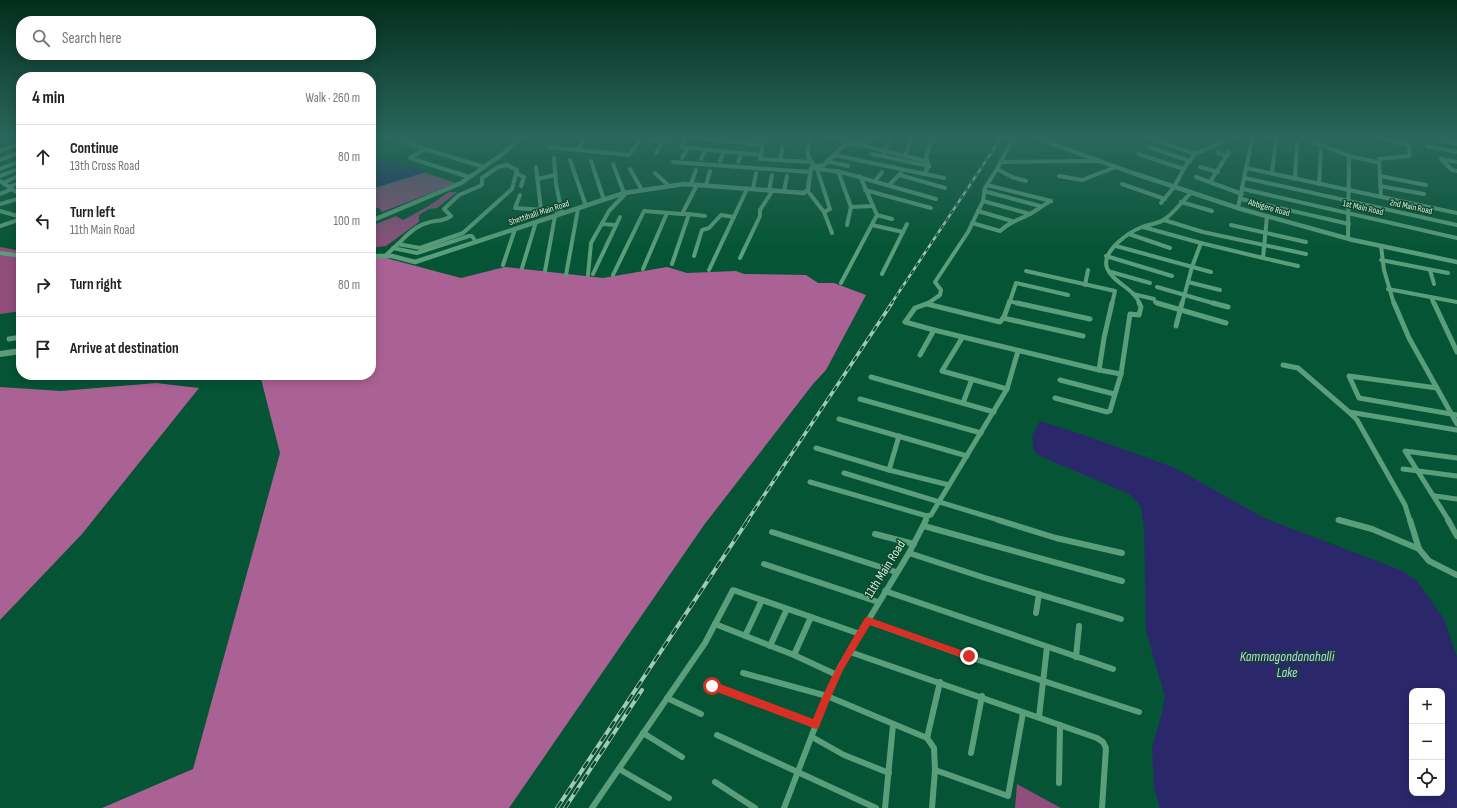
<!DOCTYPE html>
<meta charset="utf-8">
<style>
body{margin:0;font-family:"Sofia Sans Condensed",sans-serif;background:#f6f6f6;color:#222}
.controls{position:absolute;right:12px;bottom:12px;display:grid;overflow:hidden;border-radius:8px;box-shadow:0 2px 10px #0003}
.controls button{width:36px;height:36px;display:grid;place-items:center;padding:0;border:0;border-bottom:1px solid #e0e0e0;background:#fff;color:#222;font:20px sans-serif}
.stop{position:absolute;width:12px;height:12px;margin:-9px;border:3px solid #d93025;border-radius:50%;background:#fff}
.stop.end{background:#d93025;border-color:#fff;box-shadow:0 1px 4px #0008}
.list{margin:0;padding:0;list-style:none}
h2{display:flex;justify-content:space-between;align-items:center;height:52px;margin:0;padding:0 16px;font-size:17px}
h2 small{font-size:13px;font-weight:400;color:#767676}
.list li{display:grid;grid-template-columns:26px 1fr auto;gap:12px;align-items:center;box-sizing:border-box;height:64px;padding:0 16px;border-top:1px solid #e0e0e0}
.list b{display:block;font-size:15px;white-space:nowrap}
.list p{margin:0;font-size:13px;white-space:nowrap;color:#767676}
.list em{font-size:13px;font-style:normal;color:#767676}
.icon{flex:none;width:22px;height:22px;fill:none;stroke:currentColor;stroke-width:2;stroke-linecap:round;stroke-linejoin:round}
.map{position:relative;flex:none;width:1457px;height:808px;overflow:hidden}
.search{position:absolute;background:#fff;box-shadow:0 2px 10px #0003;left:16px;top:16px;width:360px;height:44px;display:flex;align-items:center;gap:10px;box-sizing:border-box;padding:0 14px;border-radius:16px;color:#767676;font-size:15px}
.panel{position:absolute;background:#fff;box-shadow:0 2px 10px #0003;left:16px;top:72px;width:360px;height:308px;border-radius:16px}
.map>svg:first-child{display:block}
.green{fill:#914e7d}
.forest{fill:#aa6294}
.water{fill:#2a286b;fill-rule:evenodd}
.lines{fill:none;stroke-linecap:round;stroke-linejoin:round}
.minor-far2{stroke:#5b9e7b;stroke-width:4}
.minor-far1{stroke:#5b9e7b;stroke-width:5}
.minor{stroke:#5b9e7b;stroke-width:6}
.tertiary-far1{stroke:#5b9e7b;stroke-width:4.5}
.tertiary{stroke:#5b9e7b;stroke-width:6}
.rail-far2-casing{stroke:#9fcbb4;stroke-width:2.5}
.rail-far1-casing{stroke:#9fcbb4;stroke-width:3.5}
.rail-casing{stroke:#9fcbb4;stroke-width:4}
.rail-far2{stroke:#11462e;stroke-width:1.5;stroke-dasharray:4.5;stroke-linecap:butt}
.rail-far1{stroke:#11462e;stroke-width:2;stroke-dasharray:6;stroke-linecap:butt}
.rail{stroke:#11462e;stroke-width:2.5;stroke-dasharray:8;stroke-linecap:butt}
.route{fill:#d93025}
.labels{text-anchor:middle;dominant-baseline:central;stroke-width:3;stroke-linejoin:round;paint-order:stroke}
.far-street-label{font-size:9px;fill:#cff0dc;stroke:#11462e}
.near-street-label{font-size:13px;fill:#cff0dc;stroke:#11462e}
.near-water-label{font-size:14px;font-style:italic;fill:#c6cbf4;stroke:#11462e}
</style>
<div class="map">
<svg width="1457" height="808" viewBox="0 0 1457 808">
<rect width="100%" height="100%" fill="#055435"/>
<g class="green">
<path d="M424 172 456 183 382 212 379 208H371V189Z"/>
<path d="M449 192H457L437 208 429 209 419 215V222L386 246 371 248V226L396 216 403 220 427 207Z"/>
<path d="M0 247 21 251V311L0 314Z"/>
<path d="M1017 784 1061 808H1015Z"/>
</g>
<g class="forest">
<path d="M382 257 461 278 505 267 603 278 667 267 687 273 736 271 744 274 806 275 818 283H834L866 295 826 370 813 384 704 525 509 808H102L193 769 280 453 260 375H371V258Z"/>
<path d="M156 383 199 388 82 534 0 620V387L61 391Z"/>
</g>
<g class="water">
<path d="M371 151 380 158 426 172 371 189Z"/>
<path d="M1040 421 1084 435 1175 468 1264 518 1403 571 1417 581 1444 619 1457 657V808H1160L1154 788 1152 748 1162 713 1165 697 1146 631 1144 528 1141 506 1129 494 1040 456 1034 451 1032 436ZM1412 691H1442V793H1412Z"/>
</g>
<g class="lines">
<g class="minor-far2">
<path d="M393 138 425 149"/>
<path d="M634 138 670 142"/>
<path d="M686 138 681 147 761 155"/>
<path d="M697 138 763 145"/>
<path d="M764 138 760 159 810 162"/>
<path d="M833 138 926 161"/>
<path d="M1150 138 1195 154"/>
<path d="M1304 138 1349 156 1376 162"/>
<path d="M1381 138 1409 145V156L1379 159 1381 197"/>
<path d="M1440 140 1457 144"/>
<path d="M0 141 7 138"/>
<path d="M410 143 419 138"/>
<path d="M1427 146 1457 152"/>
<path d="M550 147 629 155 642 138"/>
<path d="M1149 147 1190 161"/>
<path d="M577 150 586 138"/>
<path d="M0 151 21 143"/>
<path d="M656 153 663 141"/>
<path d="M1218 153 1227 156"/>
<path d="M872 154 929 166"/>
<path d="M884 154 890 138"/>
<path d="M1138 154 1184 169"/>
<path d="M834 155 944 178"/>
<path d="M905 156 912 138"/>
<path d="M554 158 556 184 562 213"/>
<path d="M682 158 688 147"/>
<path d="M701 159 706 149"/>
<path d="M0 160 21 152"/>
<path d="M570 160 586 206"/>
<path d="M780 160 783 145"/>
<path d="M591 161 604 200"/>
<path d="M720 161 724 151"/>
<path d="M827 161 848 166"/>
<path d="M673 162 810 172"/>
<path d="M738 162 742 153"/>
<path d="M1000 162 1099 161"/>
<path d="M1457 162 1441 159 1452 170 1457 171"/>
<path d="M613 164 624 193"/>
<path d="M507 165 517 170 512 189 463 233 420 248 398 244C406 236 415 226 427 223 436 219 441 223 451 216L444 209 459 195 480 186 482 184V178L498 167Z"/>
<path d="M536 167 541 210"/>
<path d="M1200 167 1218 172"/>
<path d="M811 168 841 172 936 199"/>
<path d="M1246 168 1457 213"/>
<path d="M0 169 21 161"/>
<path d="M630 169 642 190"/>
<path d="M817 169 830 209 824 212"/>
<path d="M997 169 1013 138"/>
<path d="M838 171 851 207"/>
<path d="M516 173 524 177 521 186"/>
<path d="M655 173 669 186"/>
<path d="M1272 173 1276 138"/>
<path d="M924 174 929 166 926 157 932 138"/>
<path d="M900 175 945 188"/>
<path d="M0 176 21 168"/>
<path d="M1059 176 1082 180 1116 167"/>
<path d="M1380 176 1426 185"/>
<path d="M469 177 410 158 425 149 484 167"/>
<path d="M1196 177 1242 194"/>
<path d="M1245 178 1457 225"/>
<path d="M537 179 555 175"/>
<path d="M1295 179 1297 142"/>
<path d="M0 181 21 195"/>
<path d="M875 181 882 172"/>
<path d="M1210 182 1229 152"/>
<path d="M3 183 21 175"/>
<path d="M691 184 696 170"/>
<path d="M1122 184 1165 199"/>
<path d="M1319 184 1321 150"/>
<path d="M706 185 710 171"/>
<path d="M889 185 901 173"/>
<path d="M987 185 1051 201"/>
<path d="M1380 186 1424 194"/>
<path d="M9 187 21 182"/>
<path d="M753 189 756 173"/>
<path d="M1243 189 1457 238"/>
<path d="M769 190 772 175"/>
<path d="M807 190 824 212 832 233"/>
<path d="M865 190 931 208"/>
<path d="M784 191 787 176"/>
<path d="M984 191 1040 206"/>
<path d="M0 194 12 189"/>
<path d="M520 195 515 208 561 211"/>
<path d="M1241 199 1349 224"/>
<path d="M983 201 1030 214"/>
<path d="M1181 202 1212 211"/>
<path d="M1161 203 1174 187 1186 165 1195 154 1231 138"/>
<path d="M0 204 21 198"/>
<path d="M1238 208 1252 139"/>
<path d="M0 211 21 217"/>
<path d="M978 211 1012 221"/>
<path d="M689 214 705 216"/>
<path d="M877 215 892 219"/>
<path d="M1267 216 1263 258 1298 266"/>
<path d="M1164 220 1203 232 1306 254"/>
<path d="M972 223 1000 231C1011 221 1016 221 1028 215 1036 211 1043 205 1051 201"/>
<path d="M602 224 616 225"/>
<path d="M847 225 851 207 873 206"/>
<path d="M872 225 903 232 882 274"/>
<path d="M1231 225 1306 242"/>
<path d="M0 226 21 219"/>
<path d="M1143 227 1201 243"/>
<path d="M903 232 907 224"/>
<path d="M1129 234 1170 248"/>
<path d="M1348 238 1349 156"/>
<path d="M1116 246 1211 272"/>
<path d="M1381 246 1384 270 1394 304"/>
<path d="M393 248 417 253 469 236H472L476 242"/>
<path d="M0 253 21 256"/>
<path d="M385 256 398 244"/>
<path d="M694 256 702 230 709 228 721 215 734 217"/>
<path d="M1106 256 1172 276"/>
<path d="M740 258 760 216V210L773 190"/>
<path d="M1381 260 1448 273"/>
<path d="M672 264 689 214H682L697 185"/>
<path d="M503 265 515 229"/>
<path d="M522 268 536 222"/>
<path d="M643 269 667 213"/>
<path d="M709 270 747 189"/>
<path d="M1430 270 1434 284"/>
<path d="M545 271 555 216"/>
<path d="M1026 271 1115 291 1112 304"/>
<path d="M1111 272 1150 283"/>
<path d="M593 274 620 217"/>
<path d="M566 275 578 209"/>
<path d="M588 275 591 243 609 211 627 192"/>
<path d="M613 275 644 211 682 214"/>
<path d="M1188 282 1220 290"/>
<path d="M841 283 877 215 860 176"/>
<path d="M1085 285 1088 270"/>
<path d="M1157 287 1216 304"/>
<path d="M1388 289 1457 302"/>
<path d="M1133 294 1154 299"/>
<path d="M1431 297 1434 304"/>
<path d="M1009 301 1021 304"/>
<path d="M1155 302 1161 304"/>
<path d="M927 304 940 295 941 290 935 282 968 232 983 201 985 188 997 169 1012 177 1026 181"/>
<path d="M1009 304 1016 283 1068 295"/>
<path d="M1140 304C1134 288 1113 283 1107 268 1101 251 1129 232 1142 227 1150 224 1158 224 1165 219 1175 212 1182 201 1191 193"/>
<path d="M1182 304 1192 267 1201 243 1263 258"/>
</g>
<g class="minor-far1">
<path d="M929 303 915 308 905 322 934 330"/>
<path d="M1017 303 1090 319"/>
<path d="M1157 303 1226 323"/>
<path d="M1213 303 1228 307"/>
<path d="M1394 303 1409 338 1457 424"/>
<path d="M1434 303 1457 352"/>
<path d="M927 304 1000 322 1004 317 1009 303"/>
<path d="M1003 318 1083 336"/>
<path d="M1176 326 1182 303"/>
<path d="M962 338 942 371 1007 389"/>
<path d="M9 339 21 337"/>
<path d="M920 355 934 330 1099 370 1104 338 1112 303"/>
<path d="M1283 365 1298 368 1349 412 1457 430"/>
<path d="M1099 370 1121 374"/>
<path d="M871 377 994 412"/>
<path d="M1060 380 1114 394"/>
<path d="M1437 388 1349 376 1359 398 1457 415"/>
<path d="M1055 398 1107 412 1110 411 1121 374 1130 314 1139 315 1141 307 1139 303"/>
<path d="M860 399 981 433"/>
<path d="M963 403 972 379"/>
<path d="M1349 412 1357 420 1405 505 1410 521"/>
<path d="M839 419 967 456"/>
<path d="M816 448 889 470 949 485"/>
<path d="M1403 469 1457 476"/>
<path d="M889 470 899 436"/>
<path d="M844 473 1002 521"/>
<path d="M810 482 927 516"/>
<path d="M1435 496 1457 499"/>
<path d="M1338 520 1343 521"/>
<path d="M925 521 927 516 931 515 1007 389 1018 351"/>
<path d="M1449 521 1405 451 1457 458"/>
</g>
<g class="minor">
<path d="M998 520 1056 538 1122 553"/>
<path d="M1339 520 1372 529 1419 549"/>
<path d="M1410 520 1419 549 1429 561 1457 575"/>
<path d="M1448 520 1457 536"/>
<path d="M924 526 1122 581"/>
<path d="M772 532 896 572"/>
<path d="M875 534 914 544"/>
<path d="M909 553 985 578 1121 619"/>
<path d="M764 564 878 602"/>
<path d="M885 591 1113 669"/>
<path d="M1036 613 1039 594"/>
<path d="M868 621 969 657 1139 712"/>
<path d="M715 624 794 655 837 675"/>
<path d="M745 636 762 600"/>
<path d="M770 646 787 609"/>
<path d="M850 652 1097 738 1103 742 1106 748 1102 808"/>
<path d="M794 655 811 617"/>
<path d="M1076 657 1079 626"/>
<path d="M743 673 827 696 927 738 934 748 935 770 932 808"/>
<path d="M712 686 816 724"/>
<path d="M667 698 701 714"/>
<path d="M1039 717 1047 647"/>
<path d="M643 733 682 757"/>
<path d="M717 735 876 808"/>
<path d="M812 737 844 755 889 773"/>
<path d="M927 738 940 682"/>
<path d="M971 753 982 696"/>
<path d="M619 769 669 798"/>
<path d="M935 770 1008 796 1023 713"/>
<path d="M715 782 755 808"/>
<path d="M1059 783 1060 725"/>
<path d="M592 808 705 643 733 590 860 634"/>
<path d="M784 808 827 696 840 667 909 553 926 520"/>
<path d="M885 808 893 725"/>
</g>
<g class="tertiary-far1">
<path d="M806 138 809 141C807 152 807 160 816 167"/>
<path d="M1036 138 1130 172 1241 209 1353 240 1457 262"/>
<path d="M371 221 461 183 504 153 520 138"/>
<path d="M371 256H392L415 262 624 193 684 184 804 193 808 189 811 168 824 165 843 146 877 138"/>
</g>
<path class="tertiary" d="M0 354 21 351"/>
<g class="rail-far2-casing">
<path id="rail-far2" d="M891 304 1001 138"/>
</g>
<g class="rail-far1-casing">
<path id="rail-far1" d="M747 521 892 303"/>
</g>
<g class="rail-casing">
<g id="rail">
<path d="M557 808 748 520"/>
<path d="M565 808 642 690"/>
</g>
</g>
<use href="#rail-far2" class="rail-far2"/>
<use href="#rail-far1" class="rail-far1"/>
<use href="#rail" class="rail"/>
</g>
<linearGradient id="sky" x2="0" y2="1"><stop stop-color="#032e1d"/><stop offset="0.55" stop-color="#2a675c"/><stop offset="1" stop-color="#2a675c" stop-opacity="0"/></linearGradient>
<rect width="1457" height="251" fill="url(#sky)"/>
<path class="route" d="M868 617 969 653 972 654 973 656 972 659 969 660 870 625 843 670 831 697 819 727 816 729 709 689 707 686 709 683 712 681 813 719C827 683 845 651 865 618Z"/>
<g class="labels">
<g class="far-street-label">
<text transform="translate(1411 207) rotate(12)">2nd Main Road</text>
<text transform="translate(1269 208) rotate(16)">Abbigere Road</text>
<text transform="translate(1363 208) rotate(13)">1st Main Road</text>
<text transform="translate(539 213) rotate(-18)">Shettihalli Main Road</text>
</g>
<g class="near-street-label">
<text transform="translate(885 569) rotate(-58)">11th Main Road</text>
</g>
<g class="near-water-label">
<text x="1287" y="656">Kammagondanahalli<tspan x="1287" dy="16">Lake</tspan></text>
</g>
</g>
</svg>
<div class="controls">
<button>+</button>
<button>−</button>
<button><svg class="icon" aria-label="locate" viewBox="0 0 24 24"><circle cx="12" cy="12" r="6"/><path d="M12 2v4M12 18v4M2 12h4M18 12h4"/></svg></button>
</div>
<div class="stop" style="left:712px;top:686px"></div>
<div class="stop end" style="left:969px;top:656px"></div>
<div class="search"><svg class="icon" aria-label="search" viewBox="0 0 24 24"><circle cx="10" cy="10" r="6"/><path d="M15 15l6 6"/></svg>Search here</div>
<section class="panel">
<h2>4 min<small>Walk · 260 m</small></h2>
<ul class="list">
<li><svg class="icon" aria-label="ahead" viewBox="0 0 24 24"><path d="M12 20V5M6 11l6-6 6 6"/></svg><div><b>Continue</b><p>13th Cross Road</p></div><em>80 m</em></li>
<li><svg class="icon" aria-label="left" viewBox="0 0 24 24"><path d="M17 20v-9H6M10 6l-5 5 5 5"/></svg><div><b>Turn left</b><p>11th Main Road</p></div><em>100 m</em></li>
<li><svg class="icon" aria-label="right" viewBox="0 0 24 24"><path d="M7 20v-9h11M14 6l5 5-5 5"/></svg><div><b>Turn right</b></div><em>80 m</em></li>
<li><svg class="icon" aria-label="arrive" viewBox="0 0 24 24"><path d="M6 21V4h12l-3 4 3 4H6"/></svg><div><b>Arrive at destination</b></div></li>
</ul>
</section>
</div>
